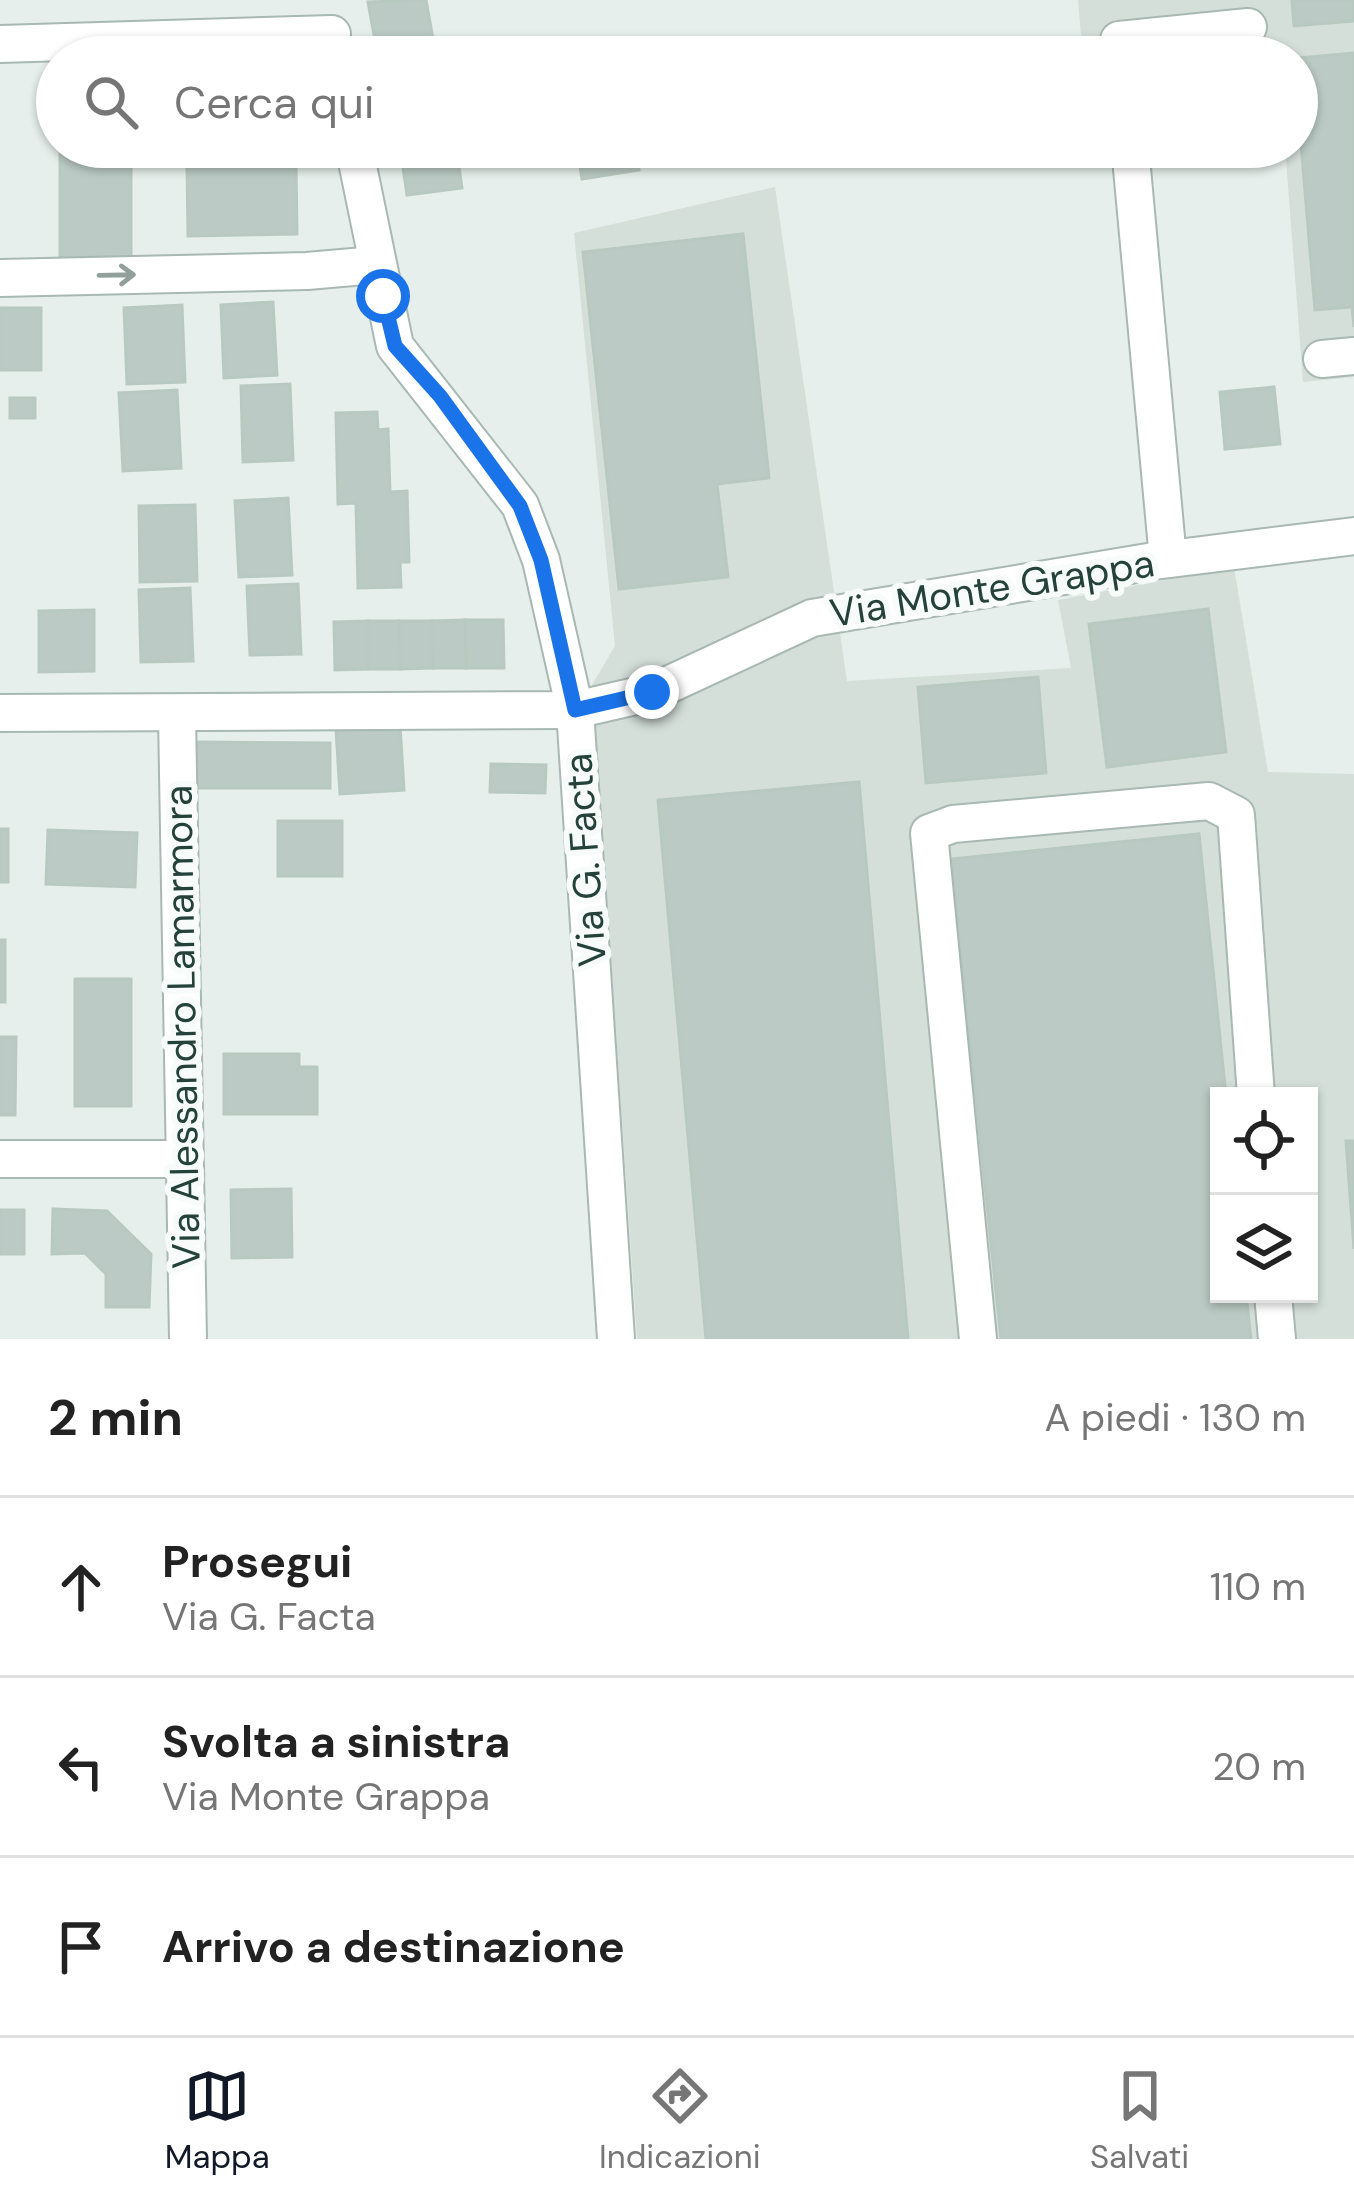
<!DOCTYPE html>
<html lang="it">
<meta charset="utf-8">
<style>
body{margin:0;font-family:"DM Sans",sans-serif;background:#f6f6f6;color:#222}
.controls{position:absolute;right:36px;bottom:36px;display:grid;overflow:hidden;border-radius:0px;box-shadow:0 3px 9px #0004}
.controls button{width:108px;height:108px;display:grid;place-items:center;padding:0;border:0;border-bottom:3px solid #e0e0e0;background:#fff;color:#222;font:60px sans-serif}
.stop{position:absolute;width:36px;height:36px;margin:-27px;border:9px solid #1a73e8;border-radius:50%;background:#fff}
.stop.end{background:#1a73e8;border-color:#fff;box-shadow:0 3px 12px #0008}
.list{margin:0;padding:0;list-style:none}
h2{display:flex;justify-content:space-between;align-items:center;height:156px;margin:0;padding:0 48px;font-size:51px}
h2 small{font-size:39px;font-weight:400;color:#767676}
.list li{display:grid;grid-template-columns:78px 1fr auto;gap:36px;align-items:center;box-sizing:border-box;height:180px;padding:0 48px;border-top:3px solid #e0e0e0}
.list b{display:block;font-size:45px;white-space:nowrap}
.list p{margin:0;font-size:39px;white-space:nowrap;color:#767676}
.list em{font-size:39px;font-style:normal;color:#767676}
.icon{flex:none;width:66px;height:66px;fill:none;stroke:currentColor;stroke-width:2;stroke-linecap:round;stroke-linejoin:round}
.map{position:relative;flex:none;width:1354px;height:1339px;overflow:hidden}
.search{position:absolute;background:#fff;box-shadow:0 3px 9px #0004;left:36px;right:36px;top:36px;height:132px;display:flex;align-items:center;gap:30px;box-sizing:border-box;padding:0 42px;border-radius:66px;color:#767676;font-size:45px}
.sheet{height:696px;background:#fff}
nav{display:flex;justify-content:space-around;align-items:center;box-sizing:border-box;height:168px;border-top:3px solid #e0e0e0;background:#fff;font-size:33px;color:#767676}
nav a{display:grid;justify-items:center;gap:6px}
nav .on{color:#111827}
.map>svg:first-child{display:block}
.built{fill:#d4dfda;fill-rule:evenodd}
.building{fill:#bbcac4;stroke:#b8c9c2;stroke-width:3}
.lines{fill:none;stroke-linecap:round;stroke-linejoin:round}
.minor-casing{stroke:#a8b8b2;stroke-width:40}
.minor{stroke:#fff;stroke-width:36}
.oneway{stroke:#92a09c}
.route{stroke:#1a73e8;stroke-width:15}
.labels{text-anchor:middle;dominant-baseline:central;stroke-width:12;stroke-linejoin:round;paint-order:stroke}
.street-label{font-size:39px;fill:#24423a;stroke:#f7fbf9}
</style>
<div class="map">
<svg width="1354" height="1339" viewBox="0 0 1354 1339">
<rect width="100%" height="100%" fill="#e6efeb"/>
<g class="built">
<path d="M1078 0H1354V377L1303 382 1285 147H1297V57H1083Z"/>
<path d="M775 187 847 681 1071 668 1058 600 1234 567 1268 772 1354 774V1339H637L592 685 615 646 574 233ZM1219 1096H1309V1294H1219Z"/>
</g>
<g class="building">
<path d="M426 0 435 50 378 57 368 2Z"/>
<path d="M1292 0H1354V21L1294 26Z"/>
<path d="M620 46 622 57H563V55Z"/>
<path d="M1354 53V327L1352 307 1315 310 1297 96V58Z"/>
<rect x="60" y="147" width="71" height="110"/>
<path d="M400 147H456L462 188 407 195Z"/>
<path d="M577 147H635L639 170 582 179Z"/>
<path d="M296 164 297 234 188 236 187 166Z"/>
<path d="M743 234 769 478 717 484 728 577 619 589 583 252Z"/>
<path d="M273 302 277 375 224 378 221 305Z"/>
<path d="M182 305 185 382 127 384 124 308Z"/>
<rect x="0" y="308" width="41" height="62"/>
<path d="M290 384 293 460 243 462 241 386Z"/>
<path d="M1274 387 1280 444 1225 449 1220 392Z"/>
<path d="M177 390 181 468 123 471 119 393Z"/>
<rect x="10" y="398" width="25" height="20"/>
<path d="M377 412 378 430 388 429 390 492 407 491 409 562H400L401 587 358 588 356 503 338 504 336 413Z"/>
<path d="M288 498 292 575 239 577 235 501Z"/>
<path d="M195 505 197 581 140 582 139 506Z"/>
<path d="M298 584 301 654 250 655 247 586Z"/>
<path d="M190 588 193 661 141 662 139 590Z"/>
<path d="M1208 609 1226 752 1107 767 1089 624Z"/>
<path d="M94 610V671L39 672V611Z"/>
<path d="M465 620H503L504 668H466Z"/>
<path d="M465 620 466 668H433L432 621Z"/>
<path d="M368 621H399L400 669H368Z"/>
<path d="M368 621V669L335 670 334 622Z"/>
<path d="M399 621H432L433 668 400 669Z"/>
<path d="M1038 677 1046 773 926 783 918 687Z"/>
<path d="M400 725 404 790 340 794 336 730Z"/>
<path d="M197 742 330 743V788H196Z"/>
<path d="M491 764 546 765 545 793 490 792Z"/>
<path d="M859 782 908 1339H706L658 800Z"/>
<rect x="278" y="821" width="64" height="55"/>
<rect x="0" y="829" width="8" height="53"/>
<path d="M48 830 137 833 135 887 46 884Z"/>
<path d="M1199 834 1226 1096H1219V1294H1246L1251 1339H1001L951 859Z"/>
<rect x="0" y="940" width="5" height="62"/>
<rect x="75" y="979" width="56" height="127"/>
<path d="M0 1037H16L15 1115H0Z"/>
<path d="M224 1054H299V1067H317V1114H224Z"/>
<path d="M1346 1141H1354V1249Z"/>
<path d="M291 1189 292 1257 232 1258 231 1190Z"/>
<path d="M53 1209 107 1211 151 1254 149 1307H106V1274L85 1253 52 1254Z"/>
<rect x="0" y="1210" width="24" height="44"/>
</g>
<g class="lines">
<g class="minor-casing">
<g id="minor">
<path d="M0 44 332 34"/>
<path d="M1121 57 1119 40 1248 27"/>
<path d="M354 147 395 346 520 505 541 560 575 710 616 1339"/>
<path d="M1130 147 1168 559"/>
<path d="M0 278 307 271 376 265"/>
<path d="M1322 359 1354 356"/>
<path d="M0 713 575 710 653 692 812 618 1154 561 1354 536"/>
<path d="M177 716 188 1339"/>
<path d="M0 1159H182"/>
<path d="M1273 1294 1277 1339"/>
<path d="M978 1339 929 833 953 824 1209 801 1236 815 1256 1096"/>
</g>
</g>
<use href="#minor" class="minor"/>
</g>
<defs><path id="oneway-shaft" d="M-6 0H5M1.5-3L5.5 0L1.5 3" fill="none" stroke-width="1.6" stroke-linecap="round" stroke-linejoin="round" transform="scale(3)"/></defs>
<use class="oneway" href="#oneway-shaft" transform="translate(117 275) rotate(-1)"/>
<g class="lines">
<path class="route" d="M383 296 395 346 440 396 520 506 541 560 575 710 652 692"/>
</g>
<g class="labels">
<g class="street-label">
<text transform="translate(992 588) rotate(-9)">Via Monte Grappa</text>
<text transform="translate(585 860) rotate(-94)">Via G. Facta</text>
<text transform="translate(182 1027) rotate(-91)">Via Alessandro Lamarmora</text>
</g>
</g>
</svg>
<div class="controls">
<button><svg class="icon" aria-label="locate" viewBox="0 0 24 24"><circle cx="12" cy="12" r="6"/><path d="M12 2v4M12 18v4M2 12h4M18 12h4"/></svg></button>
<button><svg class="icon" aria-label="layers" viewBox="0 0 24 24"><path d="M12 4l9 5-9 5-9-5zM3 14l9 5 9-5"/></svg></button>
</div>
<div class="stop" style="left:383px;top:296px"></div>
<div class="stop end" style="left:652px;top:692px"></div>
<div class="search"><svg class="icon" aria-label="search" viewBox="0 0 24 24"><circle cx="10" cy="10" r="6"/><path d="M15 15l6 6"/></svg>Cerca qui</div>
</div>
<section class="sheet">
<h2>2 min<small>A piedi · 130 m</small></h2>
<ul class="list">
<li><svg class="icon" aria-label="ahead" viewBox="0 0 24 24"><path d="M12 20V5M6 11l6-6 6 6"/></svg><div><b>Prosegui</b><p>Via G. Facta</p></div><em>110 m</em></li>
<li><svg class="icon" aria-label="left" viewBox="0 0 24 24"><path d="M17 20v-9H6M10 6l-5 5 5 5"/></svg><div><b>Svolta a sinistra</b><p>Via Monte Grappa</p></div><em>20 m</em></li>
<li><svg class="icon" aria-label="arrive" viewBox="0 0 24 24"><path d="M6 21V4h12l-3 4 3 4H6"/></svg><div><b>Arrivo a destinazione</b></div></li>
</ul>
</section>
<nav>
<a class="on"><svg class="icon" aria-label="map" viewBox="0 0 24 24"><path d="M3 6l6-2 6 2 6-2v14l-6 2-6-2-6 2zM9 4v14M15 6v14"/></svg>Mappa</a>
<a><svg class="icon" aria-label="directions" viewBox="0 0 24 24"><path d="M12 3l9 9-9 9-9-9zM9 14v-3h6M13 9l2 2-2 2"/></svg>Indicazioni</a>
<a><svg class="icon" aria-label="saved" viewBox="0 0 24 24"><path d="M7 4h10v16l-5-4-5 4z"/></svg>Salvati</a>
</nav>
